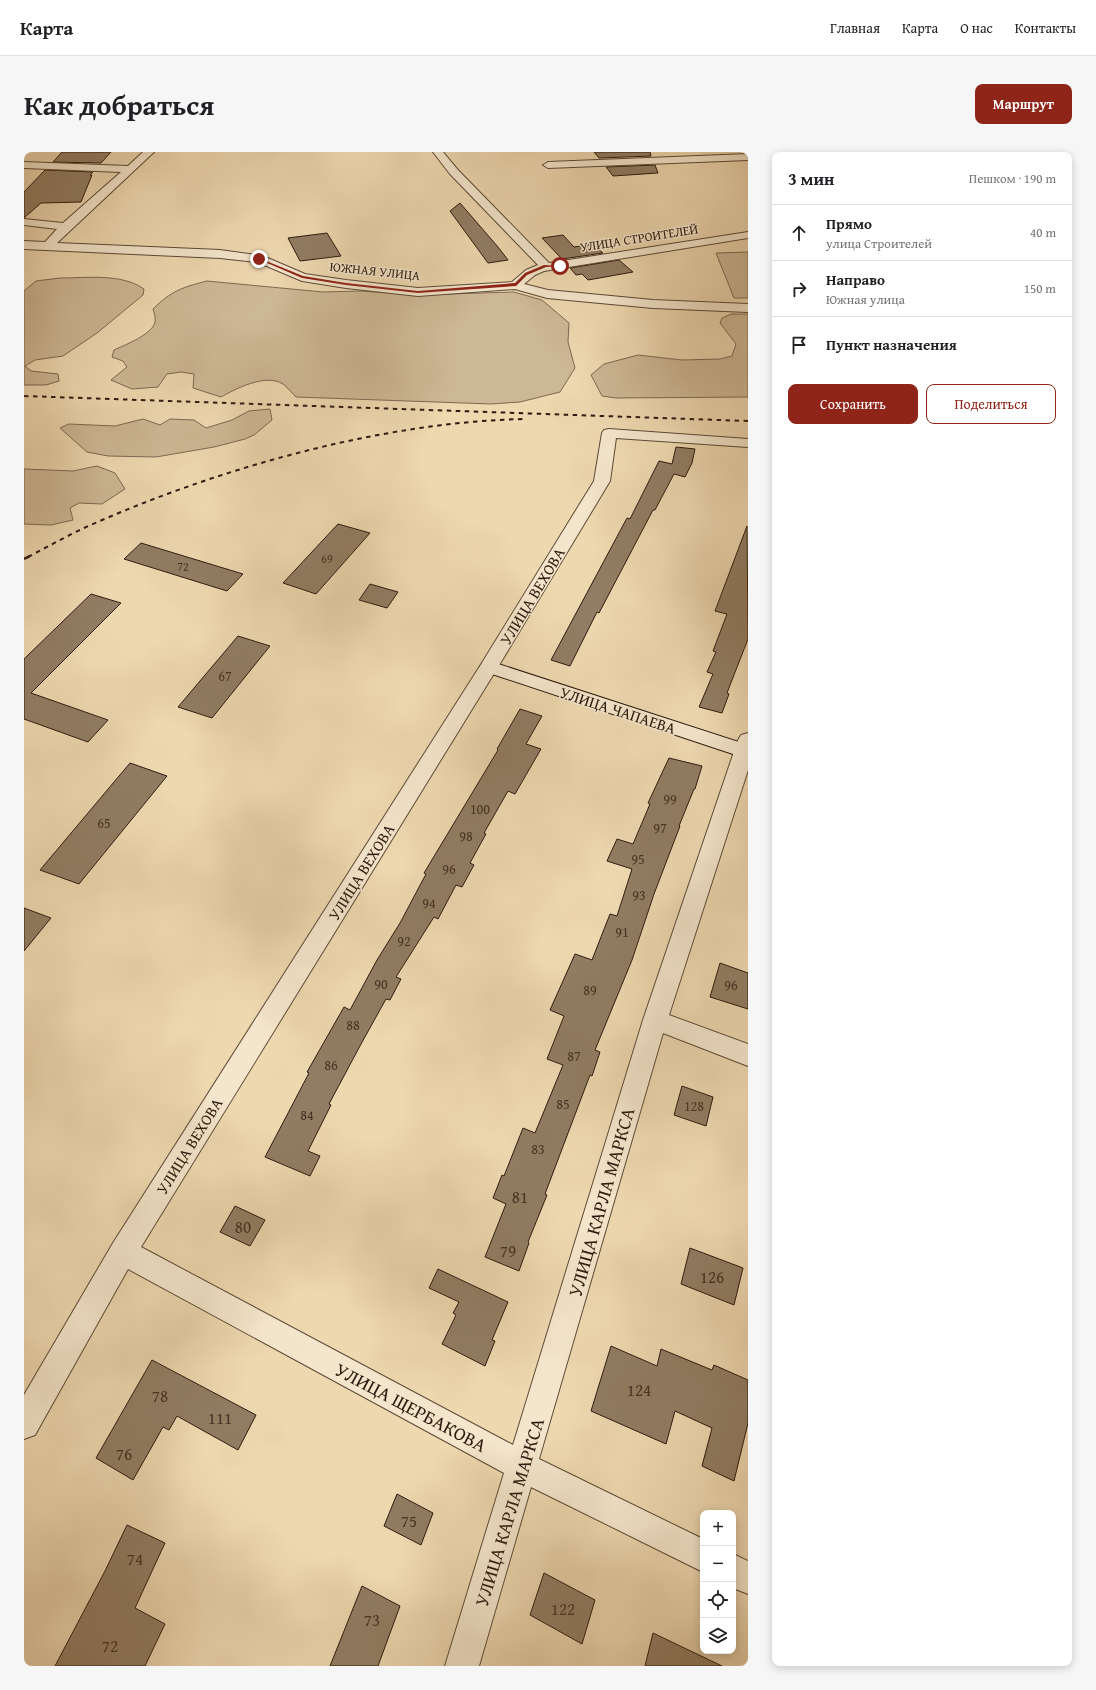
<!DOCTYPE html>
<html lang="ru">
<meta charset="utf-8">
<style>
body{margin:0;font-family:"Gentium Book Plus",serif;background:#f6f6f6;color:#202124}
.controls{position:absolute;right:12px;bottom:12px;display:grid;overflow:hidden;border-radius:8px;box-shadow:0 2px 10px #0003}
.controls button{width:36px;height:36px;display:grid;place-items:center;padding:0;border:0;border-bottom:1px solid #e0e0e0;background:#fff;color:#202124;font:20px sans-serif}
.stop{position:absolute;width:12px;height:12px;margin:-9px;border:3px solid #8f2418;border-radius:50%;background:#fff}
.stop.end{background:#8f2418;border-color:#fff;box-shadow:0 1px 4px #0008}
.list{margin:0;padding:0;list-style:none}
h2{display:flex;justify-content:space-between;align-items:center;height:52px;margin:0;padding:0 16px;font-size:17px}
h2 small{font-size:13px;font-weight:400;color:#757577}
.list li{display:grid;grid-template-columns:26px 1fr auto;gap:12px;align-items:center;box-sizing:border-box;height:56px;padding:0 16px;border-top:1px solid #e0e0e0}
.list b{display:block;font-size:15px;white-space:nowrap}
.list p{margin:0;font-size:13px;white-space:nowrap;color:#757577}
.list em{font-size:13px;font-style:normal;color:#757577}
.actions{display:flex;gap:8px;padding:12px 16px}
.actions a{flex:1;padding:9px 0;border:1px solid #8f2418;border-radius:8px;text-align:center;font-size:14px;color:#8f2418}
.actions .main{background:#8f2418;color:#fff}
.icon{flex:none;width:22px;height:22px;fill:none;stroke:currentColor;stroke-width:2;stroke-linecap:round;stroke-linejoin:round}
.map{position:relative;flex:none;width:724px;height:1514px;overflow:hidden;border-radius:8px}
header{display:flex;align-items:center;gap:24px;box-sizing:border-box;height:56px;padding:0 20px;background:#fff;border-bottom:1px solid #e0e0e0}
header strong{font-size:19px}
nav{display:flex;gap:22px;margin-inline-start:auto;font-size:14px}
.intro{display:flex;align-items:center;justify-content:space-between;box-sizing:border-box;height:96px;padding:0 24px}
h1{margin:0;font-size:28px}
.button{padding:10px 18px;border-radius:8px;background:#8f2418;color:#fff;font-size:14px;font-weight:700}
main{display:flex;gap:24px;padding:0 24px}
aside{flex:1;background:#fff;border-radius:8px;box-shadow:0 2px 10px #0003}
.map>svg:first-child{display:block}
.green{fill:#cdb895;stroke:#7d6952}
.building{fill:#917d63;stroke:#2d1a0f}
.lines{fill:none;stroke-linecap:round;stroke-linejoin:round}
.street-casing{stroke:#5d4a37;stroke-width:2}
.secondary-casing{stroke:#2d1a0f;stroke-width:2}
.street{fill:#f4e6cc;fill-rule:evenodd}
.secondary{fill:#f4e6cc;fill-rule:evenodd}
.rail-far1{stroke:#2d1a0f;stroke-width:2;stroke-dasharray:4.5 4.5;stroke-linecap:butt}
.rail{stroke:#2d1a0f;stroke-width:2.5;stroke-dasharray:6 6;stroke-linecap:butt}
.route{fill:#8f2418}
.labels{text-anchor:middle;dominant-baseline:central;stroke-width:3;stroke-linejoin:round;paint-order:stroke}
.far-number-label{font-size:12px;fill:#463324}
.far-street-label{font-size:13px;fill:#2d1a0f;stroke:#f4e6cc}
.number-label{font-size:14px;fill:#463324}
.street-label{font-size:16px;fill:#2d1a0f;stroke:#f4e6cc}
.near-number-label{font-size:17px;fill:#463324}
.near-street-label{font-size:19px;fill:#2d1a0f;stroke:#f4e6cc}
</style>
<header>
<strong>Карта</strong>
<nav><a>Главная</a><a>Карта</a><a>О нас</a><a>Контакты</a></nav>
</header>
<div class="intro"><h1>Как добраться</h1><a class="button">Маршрут</a></div>
<main>
<div class="map">
<svg width="724" height="1514" viewBox="0 0 724 1514">
<rect width="100%" height="100%" fill="#eed8b0"/>
<filter id="stains"><feTurbulence type="fractalNoise" baseFrequency=".005" numOctaves="4"/><feColorMatrix values="0 0 0 0 .2 0 0 0 0 .09 0 0 0 0 .02 0 0 0 .5 -.17"/></filter>
<radialGradient id="worn" r=".72"><stop offset=".6" stop-color="#630" stop-opacity="0"/><stop offset="1" stop-color="#630" stop-opacity=".3"/></radialGradient>
<g class="green">
<path d="M724 100V146H710L692 101Z"/>
<path d="M36 126C63 126 97 121 120 137L119 143 73 181 39 204 11 208 1 214 7 219 34 222 35 229 22 233H0V139L12 129Z"/>
<path d="M183 129 299 140 338 139 392 143 490 140 518 148 545 171 544 190 551 216 536 240 496 250 467 252 272 245C268 241 263 235 259 232 242 221 211 237 197 245L169 236 170 222 157 220 143 222 134 235 108 237 87 228 103 215 99 209 88 205 90 198C101 193 129 182 131 170 132 166 130 161 129 157 147 139 159 135 183 129Z"/>
<path d="M707 162H724V245L592 246 578 244 567 223 580 212 614 203 658 208 696 207 708 204 712 192 696 171 698 166Z"/>
<path d="M246 257 248 268 230 283 221 287 190 295 132 305 84 304 63 300 36 276 45 272 91 274 119 267 136 273 146 267 170 268 182 276 208 268 225 259Z"/>
<path d="M73 314 91 321 101 337 78 352 55 351 46 356 49 368 27 373 0 372V317L49 319Z"/>
</g>
<g class="building">
<path d="M38 0H87L77 11 29 10Z"/>
<path d="M570 0H626L627 4 575 6Z"/>
<path d="M631 13 634 21 589 24 582 15Z"/>
<path d="M21 18 69 20 66 23H68L57 50 17 51 0 66V40Z"/>
<path d="M436 51 474 95 484 108 464 111 426 59Z"/>
<path d="M303 81 317 104 276 109 264 86Z"/>
<path d="M539 83 550 95 568 92 579 101 538 107 518 86Z"/>
<path d="M595 108 609 120 564 128 558 122 552 123 546 116Z"/>
<path d="M652 295 671 297 668 311 661 325 650 322 631 358H629L575 461 573 460 546 514 527 508 603 366 606 367 635 309 648 312Z"/>
<path d="M314 372 346 381 292 442 259 431Z"/>
<path d="M723 374 724 487 703 541 705 542 698 561 675 555 689 522 683 520 692 500 689 499 703 462 691 459Z"/>
<path d="M117 391 219 422 203 439 100 407Z"/>
<path d="M346 432 374 440 363 456 335 448Z"/>
<path d="M67 442 97 451 7 541 84 568 64 590 0 567V507Z"/>
<path d="M214 484 246 494 188 566 154 555Z"/>
<path d="M496 557 518 564 502 592 517 597 491 642 484 639 460 681 462 682 446 711 450 713 438 735 432 733 414 767 410 765 372 825 377 827 366 848 362 847 337 892 305 952 307 953 284 999 296 1004 286 1024 241 1005 285 921 283 920 320 855 326 858 353 808 376 771 402 722 400 721 474 598 473 597Z"/>
<path d="M645 606 678 614 671 637H670L655 674H656L630 742 608 808 571 898 576 900 568 924 566 923 521 1042 523 1043 504 1090 505 1091 495 1119 461 1105 482 1052 469 1046 478 1023 480 1024 499 976 511 981 539 913 523 907 540 864 526 858 551 802 568 808 586 762 593 764 608 717 583 709 593 687 609 692 626 652 624 651Z"/>
<path d="M106 611 143 624 55 732 16 718Z"/>
<path d="M0 756 27 766 0 799Z"/>
<path d="M696 811 724 821V857L686 845Z"/>
<path d="M658 934 689 945 682 974 650 963Z"/>
<path d="M211 1054 241 1068 226 1094 196 1080Z"/>
<path d="M666 1096 719 1116 710 1153 657 1132Z"/>
<path d="M414 1117 484 1150 468 1188 471 1189 461 1214 418 1192 432 1163 429 1161 435 1150 405 1136Z"/>
<path d="M587 1194 633 1214 637 1197 688 1218 690 1213 724 1228V1271L710 1329 678 1314 688 1276 651 1259 642 1292 567 1259Z"/>
<path d="M128 1208 232 1263 214 1298 153 1264 145 1278 139 1275 109 1328 72 1306Z"/>
<path d="M373 1342 409 1361 397 1393 360 1374Z"/>
<path d="M103 1373 141 1391 111 1456 141 1472 121 1514H31L81 1419Z"/>
<path d="M520 1421 571 1448 558 1492 506 1463Z"/>
<path d="M338 1434 376 1454 354 1514H306Z"/>
<path d="M629 1481 698 1514H621Z"/>
</g>
<g class="lines">
<g class="street-casing">
<g id="street">
<path d="M119 0H130L33 91 196 98 239 104 281 122 322 128 394 136 488 130 502 118 514 113 426 22 409 0H419L434 18 525 111 724 80V86L520 119 511 123 500 132 524 138 629 148 724 152V160L629 156 523 146 491 137 394 144 322 136 278 129 233 110 196 106 0 97V89L21 90 33 77 0 73V67L39 71 97 20 0 16V10L104 14Z"/>
<path d="M724 2V8L524 16 519 13 524 10Z"/>
<path d="M585 277 724 287V295L592 286 586 329 474 515 117 1095 489 1293 619 868 714 588 717 583 724 581V618L645 863 724 892V914L639 881 515 1307 679 1387V1420L507 1335 455 1514H421L480 1321 104 1117 11 1283 0 1287V1243L89 1091 456 514 570 329 578 281 580 278Z"/>
<path d="M709 1402 724 1409V1442L709 1436Z"/>
</g>
</g>
<g class="secondary-casing">
<path id="secondary" d="M465 509 724 593V607L459 519 456 515 459 511Z"/>
</g>
<use href="#street" class="street"/>
<use href="#secondary" class="secondary"/>
<g class="rail-far1">
<path d="M0 244 724 269"/>
<path d="M4 405C23 395 41 385 60 376 191 317 357 270 500 267"/>
</g>
<path class="rail" d="M0 407 6 404"/>
</g>
<path class="route" d="M235 106 279 124 322 131 394 139 491 131 501 121 520 113 538 114 522 115 503 123 492 134 394 141 322 133 278 126 234 107Z"/>
<g class="labels">
<g class="far-number-label">
<text x="303" y="406">69</text>
<text x="159" y="414">72</text>
</g>
<g class="far-street-label">
<text transform="translate(615 86) rotate(-9)">УЛИЦА СТРОИТЕЛЕЙ</text>
<text transform="translate(351 119) rotate(6)">ЮЖНАЯ УЛИЦА</text>
</g>
<g class="number-label">
<text x="201" y="524">67</text>
<text x="646" y="647">99</text>
<text x="456" y="657">100</text>
<text x="80" y="671">65</text>
<text x="636" y="676">97</text>
<text x="442" y="684">98</text>
<text x="614" y="707">95</text>
<text x="425" y="717">96</text>
<text x="615" y="743">93</text>
<text x="405" y="751">94</text>
<text x="598" y="780">91</text>
<text x="380" y="789">92</text>
<text x="357" y="832">90</text>
<text x="707" y="833">96</text>
<text x="566" y="838">89</text>
<text x="329" y="873">88</text>
<text x="550" y="904">87</text>
<text x="307" y="913">86</text>
<text x="539" y="952">85</text>
<text x="670" y="954">128</text>
<text x="283" y="963">84</text>
<text x="514" y="997">83</text>
</g>
<g class="street-label">
<text transform="translate(508 444) rotate(-59)">УЛИЦА ВЕХОВА</text>
<text transform="translate(594 558) rotate(18)">УЛИЦА ЧАПАЕВА</text>
<text transform="translate(337 720) rotate(-58)">УЛИЦА ВЕХОВА</text>
<text transform="translate(165 994) rotate(-58)">УЛИЦА ВЕХОВА</text>
</g>
<g class="near-number-label">
<text x="496" y="1044">81</text>
<text x="219" y="1074">80</text>
<text x="484" y="1098">79</text>
<text x="688" y="1124">126</text>
<text x="615" y="1237">124</text>
<text x="136" y="1243">78</text>
<text x="196" y="1265">111</text>
<text x="100" y="1301">76</text>
<text x="385" y="1368">75</text>
<text x="111" y="1406">74</text>
<text x="539" y="1456">122</text>
<text x="348" y="1467">73</text>
<text x="86" y="1493">72</text>
</g>
<g class="near-street-label">
<text transform="translate(577 1050) rotate(-74)">УЛИЦА КАРЛА МАРКСА</text>
<text transform="translate(387 1255) rotate(28)">УЛИЦА ЩЕРБАКОВА</text>
<text transform="translate(485 1360) rotate(-73)">УЛИЦА КАРЛА МАРКСА</text>
</g>
</g>
<rect width="100%" height="100%" filter="url(#stains)"/>
<rect width="100%" height="100%" fill="url(#worn)"/>
</svg>
<div class="controls">
<button>+</button>
<button>−</button>
<button><svg class="icon" aria-label="locate" viewBox="0 0 24 24"><circle cx="12" cy="12" r="6"/><path d="M12 2v4M12 18v4M2 12h4M18 12h4"/></svg></button>
<button><svg class="icon" aria-label="layers" viewBox="0 0 24 24"><path d="M12 4l9 5-9 5-9-5zM3 14l9 5 9-5"/></svg></button>
</div>
<div class="stop" style="left:536px;top:114px"></div>
<div class="stop end" style="left:235px;top:107px"></div>
</div>
<aside>
<h2>3 мин<small>Пешком · 190 m</small></h2>
<ul class="list">
<li><svg class="icon" aria-label="ahead" viewBox="0 0 24 24"><path d="M12 20V5M6 11l6-6 6 6"/></svg><div><b>Прямо</b><p>улица Строителей</p></div><em>40 m</em></li>
<li><svg class="icon" aria-label="right" viewBox="0 0 24 24"><path d="M7 20v-9h11M14 6l5 5-5 5"/></svg><div><b>Направо</b><p>Южная улица</p></div><em>150 m</em></li>
<li><svg class="icon" aria-label="arrive" viewBox="0 0 24 24"><path d="M6 21V4h12l-3 4 3 4H6"/></svg><div><b>Пункт назначения</b></div></li>
</ul>
<div class="actions"><a class="main">Сохранить</a><a>Поделиться</a></div>
</aside>
</main>
